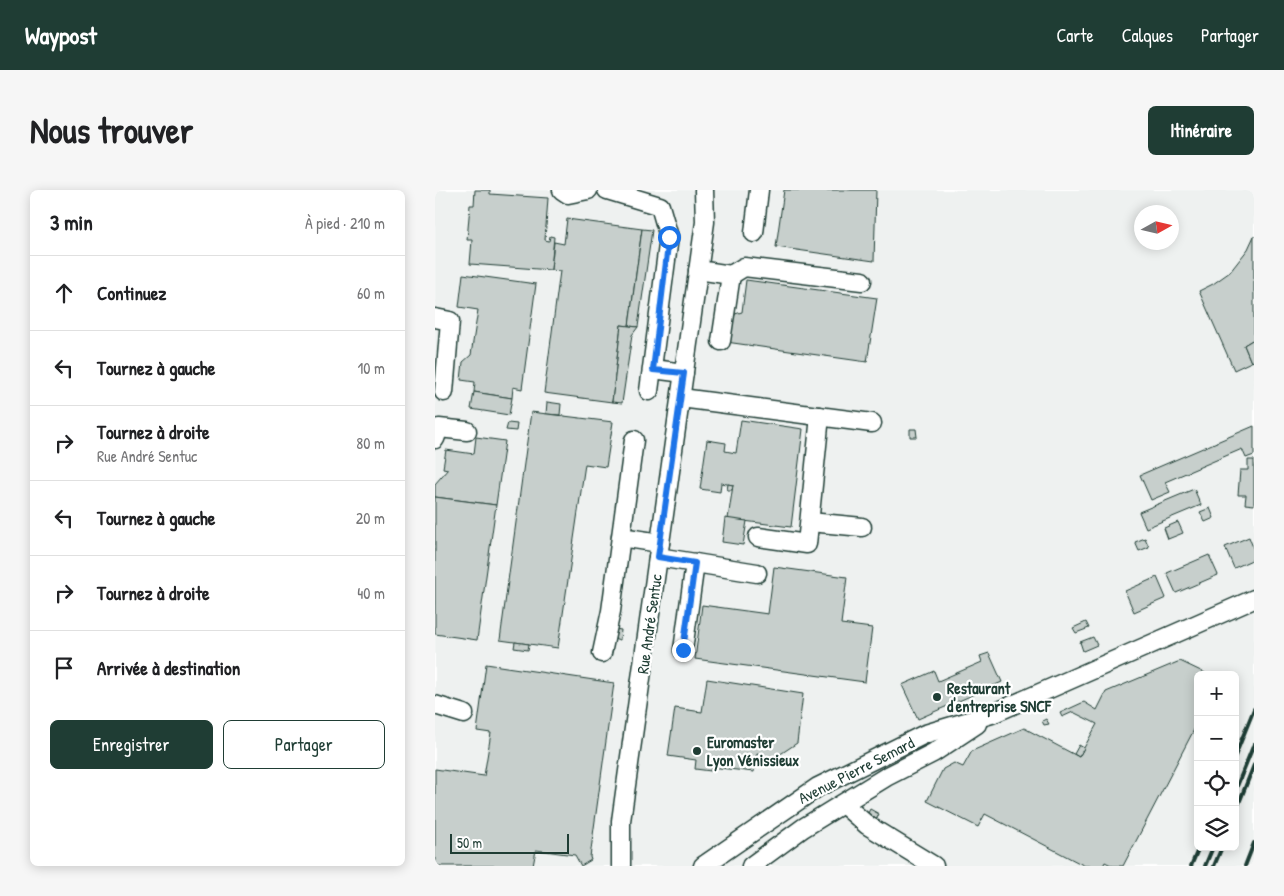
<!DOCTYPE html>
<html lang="fr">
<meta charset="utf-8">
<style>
body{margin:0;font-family:"Patrick Hand",sans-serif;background:#f6f6f6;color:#202124}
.controls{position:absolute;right:15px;bottom:15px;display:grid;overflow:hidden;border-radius:8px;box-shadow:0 2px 12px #0003}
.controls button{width:45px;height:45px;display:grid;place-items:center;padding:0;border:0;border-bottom:1px solid #e0e0e0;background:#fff;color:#202124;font:25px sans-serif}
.compass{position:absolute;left:699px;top:15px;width:45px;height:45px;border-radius:50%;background:#fff;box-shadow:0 2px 12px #0003;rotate:82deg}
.scale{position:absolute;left:15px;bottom:12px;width:119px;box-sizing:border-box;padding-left:5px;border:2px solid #1f3d34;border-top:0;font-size:14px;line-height:18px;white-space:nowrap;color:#1f3d34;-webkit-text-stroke:4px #fff;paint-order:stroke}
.stop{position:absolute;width:15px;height:15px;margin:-11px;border:4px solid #1a73e8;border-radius:50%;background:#fff}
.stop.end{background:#1a73e8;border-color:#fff;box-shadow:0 1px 5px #0008}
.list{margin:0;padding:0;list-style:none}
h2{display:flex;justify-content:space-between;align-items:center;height:65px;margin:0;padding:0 20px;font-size:21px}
h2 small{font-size:16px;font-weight:400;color:#757577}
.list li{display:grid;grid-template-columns:32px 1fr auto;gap:15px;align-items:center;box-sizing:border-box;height:75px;padding:0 20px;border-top:1px solid #e0e0e0}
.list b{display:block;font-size:19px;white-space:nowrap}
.list p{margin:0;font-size:16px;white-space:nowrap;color:#757577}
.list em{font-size:16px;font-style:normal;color:#757577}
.actions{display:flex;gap:10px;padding:15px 20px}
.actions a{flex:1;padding:11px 0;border:1px solid #1f3d34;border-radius:8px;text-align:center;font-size:18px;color:#1f3d34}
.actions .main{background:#1f3d34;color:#fff}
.icon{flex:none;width:28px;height:28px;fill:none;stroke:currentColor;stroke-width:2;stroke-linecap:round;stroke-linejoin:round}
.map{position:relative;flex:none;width:819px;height:676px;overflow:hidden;border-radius:8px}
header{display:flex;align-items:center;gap:30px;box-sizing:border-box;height:70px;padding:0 25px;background:#1f3d34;color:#fff}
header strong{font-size:24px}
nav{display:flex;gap:28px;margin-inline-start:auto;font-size:18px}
.intro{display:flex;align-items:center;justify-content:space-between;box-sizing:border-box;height:120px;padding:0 30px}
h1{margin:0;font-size:35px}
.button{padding:12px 22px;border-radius:8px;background:#1f3d34;color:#fff;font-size:18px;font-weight:700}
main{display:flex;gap:30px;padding:0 30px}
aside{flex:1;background:#fff;border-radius:8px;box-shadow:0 2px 12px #0003}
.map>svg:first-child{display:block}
.built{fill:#eef1f0;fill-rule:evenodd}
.building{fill:#c7cfcc;stroke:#1f3d34}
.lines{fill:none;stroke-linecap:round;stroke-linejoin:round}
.minor-casing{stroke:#1f3d34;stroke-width:21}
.minor{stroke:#fff;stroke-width:18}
.rail{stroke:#1f3d34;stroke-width:4}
.route{stroke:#1a73e8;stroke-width:6}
.poi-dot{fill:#1f3d34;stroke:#fff;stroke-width:2}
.labels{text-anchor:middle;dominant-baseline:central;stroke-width:4.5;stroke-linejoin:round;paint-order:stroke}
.street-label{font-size:16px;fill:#1f3d34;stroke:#fff}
.poi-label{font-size:16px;font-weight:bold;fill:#1f3d34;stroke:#fff;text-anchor:start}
</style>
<header>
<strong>Waypost</strong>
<nav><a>Carte</a><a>Calques</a><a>Partager</a></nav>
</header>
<div class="intro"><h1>Nous trouver</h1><a class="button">Itinéraire</a></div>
<main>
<aside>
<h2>3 min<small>À pied · 210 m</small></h2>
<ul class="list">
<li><svg class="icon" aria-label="ahead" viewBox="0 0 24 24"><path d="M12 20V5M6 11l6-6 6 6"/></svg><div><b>Continuez</b></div><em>60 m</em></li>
<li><svg class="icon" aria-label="left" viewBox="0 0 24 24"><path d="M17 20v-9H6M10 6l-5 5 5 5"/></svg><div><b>Tournez à gauche</b></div><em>10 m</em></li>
<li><svg class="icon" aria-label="right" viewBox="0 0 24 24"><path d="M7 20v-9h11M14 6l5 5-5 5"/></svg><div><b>Tournez à droite</b><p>Rue André Sentuc</p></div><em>80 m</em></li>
<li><svg class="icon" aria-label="left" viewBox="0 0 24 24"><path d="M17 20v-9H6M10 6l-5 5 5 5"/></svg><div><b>Tournez à gauche</b></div><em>20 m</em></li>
<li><svg class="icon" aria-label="right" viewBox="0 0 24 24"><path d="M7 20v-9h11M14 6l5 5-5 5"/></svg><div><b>Tournez à droite</b></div><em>40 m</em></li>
<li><svg class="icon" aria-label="arrive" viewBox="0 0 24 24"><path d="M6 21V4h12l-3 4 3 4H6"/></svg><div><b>Arrivée à destination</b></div></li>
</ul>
<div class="actions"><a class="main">Enregistrer</a><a>Partager</a></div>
</aside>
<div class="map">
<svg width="819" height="676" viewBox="0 0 819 676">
<rect width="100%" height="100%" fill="#fff"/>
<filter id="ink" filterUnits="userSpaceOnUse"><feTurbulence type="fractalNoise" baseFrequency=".02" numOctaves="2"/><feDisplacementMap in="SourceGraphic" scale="10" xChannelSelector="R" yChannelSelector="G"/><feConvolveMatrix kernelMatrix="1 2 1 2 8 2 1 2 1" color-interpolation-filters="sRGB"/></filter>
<g filter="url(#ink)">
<path class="built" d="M0 0H819V676H0ZM706 22H736V52H706ZM763 485H800V657H763Z"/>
<g class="building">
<path d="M40 0H55V4L113 8 110 50 114 51 115 46 119 47 116 80 35 74 37 50H32L35 15H39Z"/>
<path d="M349 0H441L439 71 341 57Z"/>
<path d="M132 29 207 39 194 136 186 135 177 212 109 203 125 81 116 80 119 52 129 54Z"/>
<path d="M207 39 217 40 203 137 194 136Z"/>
<path d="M819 46V149L809 155 816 172 799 180 764 101 778 94 795 82 813 59Z"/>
<path d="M28 84 101 94 87 199 78 197 77 208 39 202 40 192 26 190 28 172 36 165 43 120 24 117Z"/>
<path d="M311 90 442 108 432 172 291 152 294 129H299L300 124 307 122Z"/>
<path d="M186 135 203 137 197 145 187 213 177 212Z"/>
<path d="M819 149V171L816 172 809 155Z"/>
<path d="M39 202 77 208 74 225 36 219Z"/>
<path d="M112 212 126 214 125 225 111 224Z"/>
<path d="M96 222 178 232 171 277 150 274 123 458 65 450Z"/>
<path d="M306 230 368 239 356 337 293 329 298 295 286 293 285 302 265 299 272 250 291 253 290 261 301 263Z"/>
<path d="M73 233 82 234 81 241 71 240Z"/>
<path d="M819 236V265L811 268 807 259 730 292 735 302 716 310 705 285Z"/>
<path d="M475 239H481L482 247H475Z"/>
<path d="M41 247 70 251 61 315 0 307V294L13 279 8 278 11 260 39 264Z"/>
<path d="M813 270H819V315L810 314 811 305H803L805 280H813Z"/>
<path d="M293 294 298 295 297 300H292Z"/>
<path d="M759 299 766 315 711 338 704 322Z"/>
<path d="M0 307 61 315 42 450 0 444Z"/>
<path d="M775 318 779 328 770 332 765 322Z"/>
<path d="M290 328 312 331 308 355 287 352Z"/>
<path d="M743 332 748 343 733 349 729 338Z"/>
<path d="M814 347 819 360V369L799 378 790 357Z"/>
<path d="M710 348 714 357 704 361 700 352Z"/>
<path d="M774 365 783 385 741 403 732 383Z"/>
<path d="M339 377 412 387 406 434 437 438 430 492 260 469 267 415 333 424Z"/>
<path d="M722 387 731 408 699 422 690 401Z"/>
<path d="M651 432 654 438 641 443 638 438Z"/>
<path d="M180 439 186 440 185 450 178 448Z"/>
<path d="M658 447 662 455 648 461 645 452Z"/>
<path d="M80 452 94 454 93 460 79 458Z"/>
<path d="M554 463 567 492 483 529 467 495 499 481 503 491 547 472 545 466Z"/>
<path d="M745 471 770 483 763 485V532L688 676H678L670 672 668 676H650L550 624 543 637 492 611 508 579 519 573 528 577 537 561 589 538 644 567 662 534 638 522 627 527 625 523 649 512 662 520 671 502Z"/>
<path d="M51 474 179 493 155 667 156 670 146 676 140 665 101 660 98 676H0V579L49 586 56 543 42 541Z"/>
<path d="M272 489 368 504 362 553 341 567H338L340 568 332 574 327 566 328 565 322 564 319 582 276 577V581L260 579 261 570 233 566 240 518 267 522Z"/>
<path d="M611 529 614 534 609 535 607 531Z"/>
<path d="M644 555 649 558 644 567 639 564Z"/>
<path d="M435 619 444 624 441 630 432 625Z"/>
</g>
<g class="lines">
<g class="minor-casing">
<g id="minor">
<path d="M127 0 133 4 153 0"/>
<path d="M172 0 225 16 234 47 214 201"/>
<path d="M319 43 324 0"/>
<path d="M263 80 296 85 309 77 427 91"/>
<path d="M0 128 15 131 9 202"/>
<path d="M286 151 296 85"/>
<path d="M218 179 249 183"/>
<path d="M246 208 437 233"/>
<path d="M0 249 4 238 32 241"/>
<path d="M375 332 427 337"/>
<path d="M186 347 225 353"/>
<path d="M323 347 372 354 385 226"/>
<path d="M223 367 322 383"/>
<path d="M248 460 260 373"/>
<path d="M167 463 176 421 199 250"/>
<path d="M0 515 29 524"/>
<path d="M408 614 432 635 499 676"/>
<path d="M186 676V631L270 32 269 0"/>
<path d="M268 676 383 597 490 544 557 524 819 409"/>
<path d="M316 676 368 638 451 587 498 563 542 534"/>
</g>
</g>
<use href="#minor" class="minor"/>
<g class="rail">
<path d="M800 566 819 519"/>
<path d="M800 601 819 554"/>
<path d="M800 623 819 575"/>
<path d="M756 676 764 657"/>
<path d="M770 676 778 657"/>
<path d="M779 676 787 657"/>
<path d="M810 676 819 653"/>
</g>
</g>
</g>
<g class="lines" filter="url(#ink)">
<path class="route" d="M234 47 218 180 249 183 223 367 260 373 248 460"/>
</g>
<g class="poi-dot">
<circle cx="502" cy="507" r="5"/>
<circle cx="262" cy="561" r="5"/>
</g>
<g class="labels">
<g class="street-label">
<text transform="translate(214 434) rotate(-82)">Rue André Sentuc</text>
<text transform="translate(421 580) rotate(-27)">Avenue Pierre Semard</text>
</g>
<g class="poi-label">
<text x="512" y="498">Restaurant<tspan x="512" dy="18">d'entreprise SNCF</tspan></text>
<text x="272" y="552">Euromaster<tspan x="272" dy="18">Lyon Vénissieux</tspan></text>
</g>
</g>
</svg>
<div class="controls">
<button>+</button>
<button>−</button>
<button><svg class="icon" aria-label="locate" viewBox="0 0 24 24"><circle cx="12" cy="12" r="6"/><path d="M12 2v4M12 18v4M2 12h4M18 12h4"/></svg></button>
<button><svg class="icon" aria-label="layers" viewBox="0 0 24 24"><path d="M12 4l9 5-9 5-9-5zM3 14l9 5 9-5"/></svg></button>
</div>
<svg class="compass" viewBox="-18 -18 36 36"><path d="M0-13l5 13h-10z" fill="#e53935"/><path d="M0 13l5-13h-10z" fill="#757577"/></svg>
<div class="scale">50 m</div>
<div class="stop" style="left:234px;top:47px"></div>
<div class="stop end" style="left:248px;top:460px"></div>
</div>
</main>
